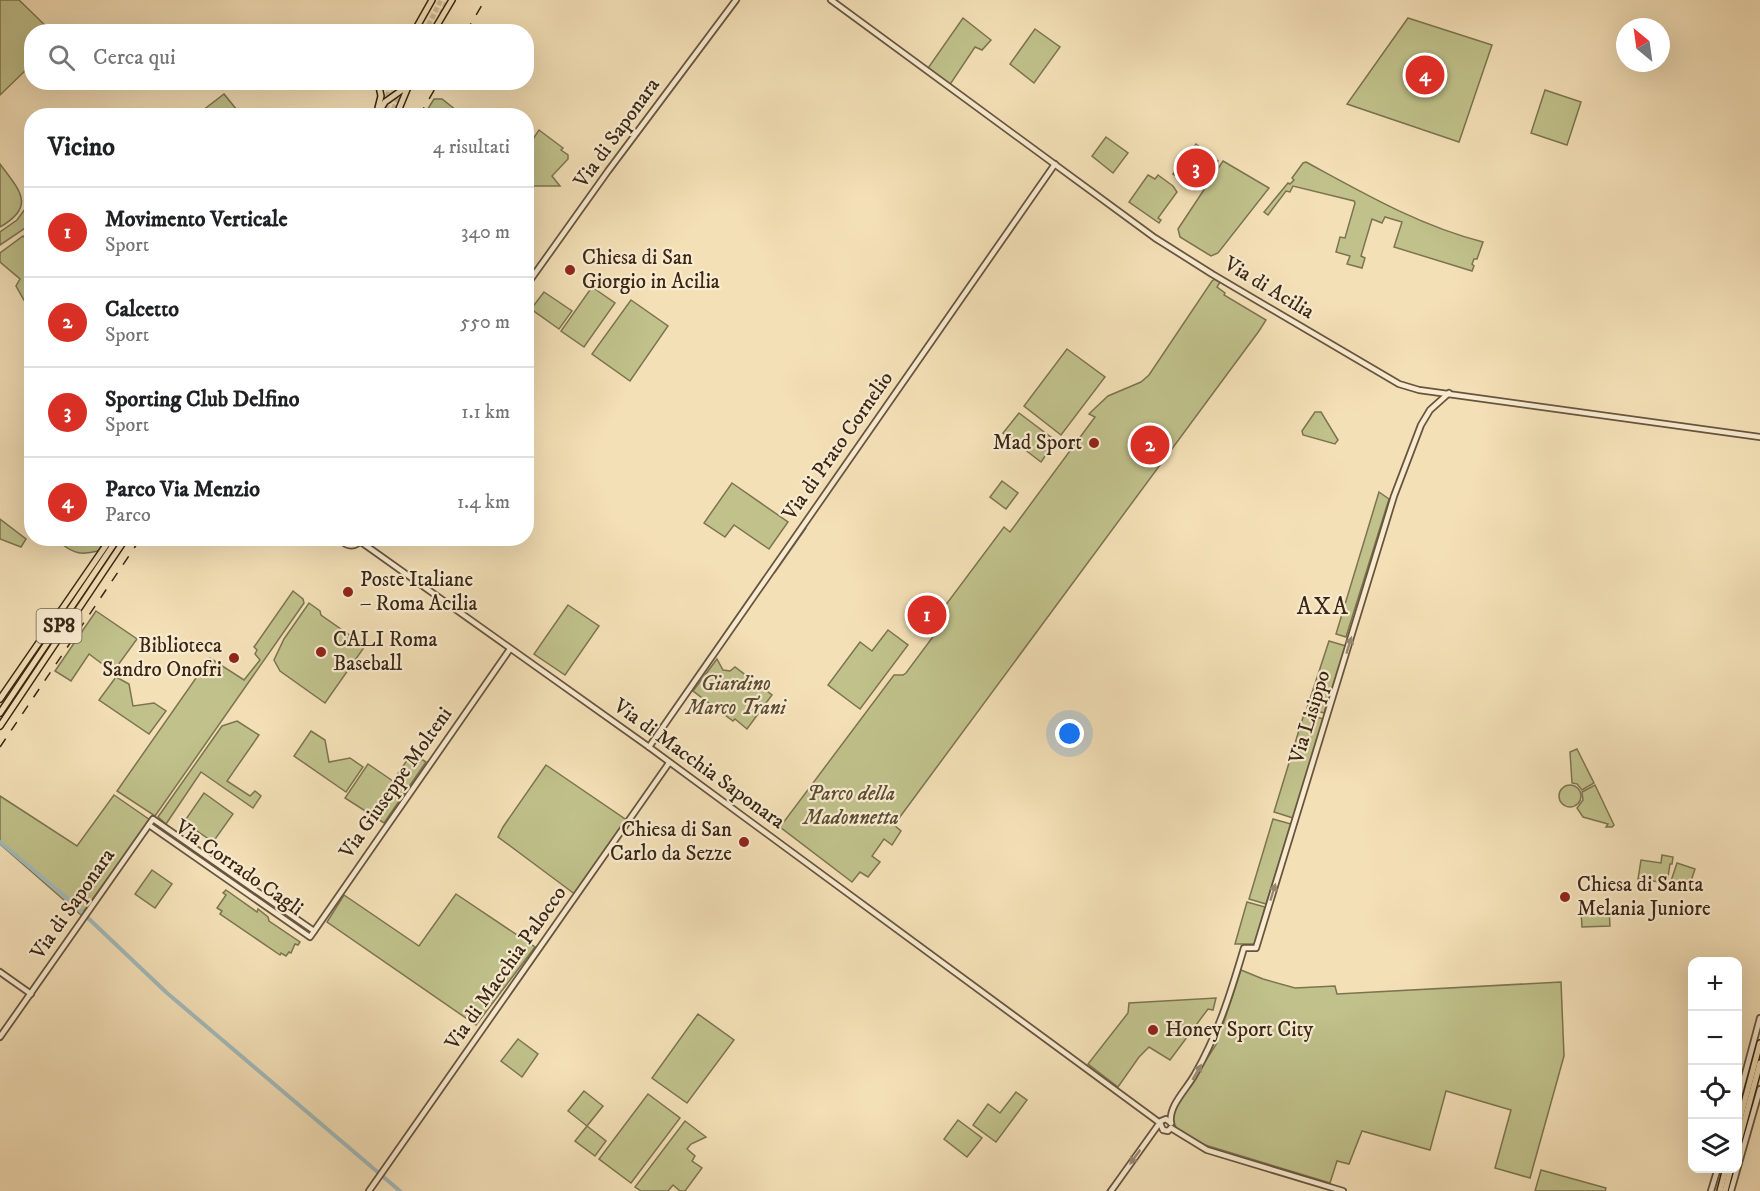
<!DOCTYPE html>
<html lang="it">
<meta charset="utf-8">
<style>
body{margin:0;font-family:"IM FELL DW Pica",serif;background:#f2f2f2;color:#202124}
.controls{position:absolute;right:18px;bottom:18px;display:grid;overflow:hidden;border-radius:12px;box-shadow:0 6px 24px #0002}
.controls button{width:54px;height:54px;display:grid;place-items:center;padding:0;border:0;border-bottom:2px solid #e0e0e0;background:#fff;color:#202124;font:30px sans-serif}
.compass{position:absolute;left:1616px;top:18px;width:54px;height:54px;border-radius:50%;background:#fff;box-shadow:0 6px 24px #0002;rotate:331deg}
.you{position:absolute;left:1070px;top:734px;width:21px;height:21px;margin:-15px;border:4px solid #fff;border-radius:50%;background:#1a73e8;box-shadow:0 0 0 9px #1a73e833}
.badge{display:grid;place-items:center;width:39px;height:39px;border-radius:50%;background:#d93025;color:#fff;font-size:20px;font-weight:700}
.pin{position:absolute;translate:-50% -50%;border:3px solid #fff;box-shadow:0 2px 6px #0006}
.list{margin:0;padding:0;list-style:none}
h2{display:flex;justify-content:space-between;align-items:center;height:78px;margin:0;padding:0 24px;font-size:26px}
h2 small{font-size:20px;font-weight:400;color:#757577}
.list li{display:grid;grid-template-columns:39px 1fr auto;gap:18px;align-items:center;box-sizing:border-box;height:90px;padding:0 24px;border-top:2px solid #e0e0e0}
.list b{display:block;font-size:22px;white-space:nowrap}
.list p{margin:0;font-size:20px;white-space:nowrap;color:#757577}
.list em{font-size:20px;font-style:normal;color:#757577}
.icon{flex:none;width:33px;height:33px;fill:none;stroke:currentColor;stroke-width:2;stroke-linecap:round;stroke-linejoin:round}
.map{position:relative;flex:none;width:1760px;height:1191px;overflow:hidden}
.search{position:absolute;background:#fff;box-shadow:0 6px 24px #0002;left:24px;top:24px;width:510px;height:66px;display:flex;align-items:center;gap:15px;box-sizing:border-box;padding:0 21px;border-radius:24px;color:#757577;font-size:22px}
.panel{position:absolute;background:#fff;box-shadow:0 6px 24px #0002;left:24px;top:108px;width:510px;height:438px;border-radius:24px}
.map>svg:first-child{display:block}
.green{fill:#c0c18b;stroke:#7c7450;stroke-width:1.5}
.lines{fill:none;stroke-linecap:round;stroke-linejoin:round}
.stream{stroke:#787f79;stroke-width:1.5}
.canal{stroke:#a2babb;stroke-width:4}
.major-tunnel{stroke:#cfbb97;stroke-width:5;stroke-dasharray:5 2.5;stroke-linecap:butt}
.minor-casing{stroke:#68543e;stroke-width:8}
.major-casing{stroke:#392615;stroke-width:8}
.minor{stroke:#f8ebd0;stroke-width:4.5}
.major{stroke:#f4e0b7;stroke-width:5}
.rail{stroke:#392615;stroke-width:1.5;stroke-dasharray:10 10;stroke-linecap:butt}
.oneway{fill:#988872}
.poi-dot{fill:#8f2418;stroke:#f8ebd0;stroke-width:2}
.labels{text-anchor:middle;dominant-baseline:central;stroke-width:4.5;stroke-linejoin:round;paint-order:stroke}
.shield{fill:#f8ebd0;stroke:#72614d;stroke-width:1.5}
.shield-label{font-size:20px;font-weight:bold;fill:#392615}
.street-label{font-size:21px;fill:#392615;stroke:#f8ebd0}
.poi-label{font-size:21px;fill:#392615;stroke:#f8ebd0;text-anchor:start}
.park-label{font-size:21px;font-style:italic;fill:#5b4d32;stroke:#f8ebd0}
.quarter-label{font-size:24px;letter-spacing:1.5px;fill:#392615;stroke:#f8ebd0}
</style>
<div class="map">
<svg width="1760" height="1191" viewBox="0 0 1760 1191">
<rect width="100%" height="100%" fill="#f4e0b7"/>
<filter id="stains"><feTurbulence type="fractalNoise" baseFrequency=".00333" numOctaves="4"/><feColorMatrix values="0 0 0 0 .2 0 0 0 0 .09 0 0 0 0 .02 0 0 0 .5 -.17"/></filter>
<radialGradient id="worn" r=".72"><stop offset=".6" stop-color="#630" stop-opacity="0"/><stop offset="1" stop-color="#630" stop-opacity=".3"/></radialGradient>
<g class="green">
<path d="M0 0H19L51 31 32 32 31 65 0 95Z"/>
<path d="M963 18 991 40 982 50 975 47 949 86 926 71Z"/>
<path d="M1408 18 1492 45 1459 142 1347 104Z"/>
<path d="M1035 29 1060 47 1034 83 1010 64Z"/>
<path d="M1545 90 1581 102 1567 145 1531 133Z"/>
<path d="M224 94 241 115H199L198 114Z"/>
<path d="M434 99H442L461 114 459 116 424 115Z"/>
<path d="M539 130 563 148 561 150 568 155V159L552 176 560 186H527V148Z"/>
<path d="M1106 137 1128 153 1113 173 1092 156Z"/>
<path d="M1196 144 1218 161 1195 190 1173 174Z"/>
<path d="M1223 161 1269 188 1218 253 1211 256 1180 237 1178 229Z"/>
<path d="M1306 162C1363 193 1420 226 1483 242L1477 259H1474L1472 264 1474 266 1472 271 1394 247 1402 222 1385 217 1382 223 1372 219 1361 256 1365 258 1362 268 1347 264 1350 256 1336 252 1340 237 1345 238 1355 203 1354 201 1293 186 1290 192 1286 191 1268 215 1264 212 1288 183 1290 184 1294 180 1292 178 1303 163Z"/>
<path d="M0 164C19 190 37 206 0 227Z"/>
<path d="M1148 175 1155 179 1158 175 1173 186 1177 192 1158 218 1161 220 1159 223 1129 202Z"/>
<path d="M28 205H31V224L0 245V232L17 220Z"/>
<path d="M23 236 31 244V309H29L16 286 20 279 0 262V253Z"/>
<path d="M1215 279 1220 282 1217 287 1225 293 1224 295 1266 320 1259 331 894 825 901 831 892 845 884 839 872 856 880 862 868 877 860 872 852 882 780 827 894 675H903L906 673 938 630 939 626 933 622 1004 527 1010 532 1095 417 1089 414 1092 411 1108 396 1141 382 1149 375 1212 281Z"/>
<path d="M592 287 615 303 584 347 561 331Z"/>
<path d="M544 292 572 311 559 329 531 309Z"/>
<path d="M631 300 668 326 630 381 592 354Z"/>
<path d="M1067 349 1105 377 1061 435 1024 406Z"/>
<path d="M1315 412H1321L1338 440 1335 444 1303 435 1302 431Z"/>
<path d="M1019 413 1056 441 1041 462 1003 433Z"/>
<path d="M1002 481 1018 493 1006 509 990 497Z"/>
<path d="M732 483 788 522 769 549 734 525 725 537 704 523Z"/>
<path d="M1379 492 1389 499 1346 637 1336 634Z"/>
<path d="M0 519 26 539 21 547 0 539Z"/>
<path d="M66 539V538L106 539 98 551C82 555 74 554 62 544Z"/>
<path d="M293 591 303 599 304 603 155 816 117 791 210 658 244 680 260 660 255 654 257 650 254 647Z"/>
<path d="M309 603 320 611 321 615 365 646 325 703 280 671 274 660 284 639Z"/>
<path d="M568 605 599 626 565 675 534 654Z"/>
<path d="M96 611 137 639 113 672 89 654 71 681 55 671Z"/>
<path d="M888 630 908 645 860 709 828 685 860 642 872 651Z"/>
<path d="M1329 641 1346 646 1324 713 1307 708Z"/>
<path d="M717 659 723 670 730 671 735 667 772 695 747 729 735 719 733 721 693 691Z"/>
<path d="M116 677 129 684 133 706 154 703 166 711 149 734 99 700Z"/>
<path d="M1304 714 1324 719 1293 818 1274 812Z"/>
<path d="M237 721 259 735 227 781 250 796 255 791 261 796 253 808 201 772 166 824 158 817 222 726Z"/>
<path d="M311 731 325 740 329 762 350 758 363 767 346 792 294 756Z"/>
<path d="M1577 749 1594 783 1582 790 1577 784 1572 783 1570 752Z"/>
<path d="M412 753 426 762 384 823 345 798 368 764 393 781Z"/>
<path d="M546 765 628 821 576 895 498 837 503 827Z"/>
<circle cx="1570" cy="796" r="11"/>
<path d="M1595 785 1614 825 1612 827H1606L1608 824 1583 817 1577 808 1583 800 1582 792Z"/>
<path d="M204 793 233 814 213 842 184 822Z"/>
<path d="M114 795 150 820 81 915 0 844V796L77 846Z"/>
<path d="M1273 819 1291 824 1266 904 1249 899Z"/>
<path d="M1662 855 1673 857 1672 864H1670L1667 883 1638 879 1641 860 1661 863Z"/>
<path d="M1677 863 1695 869 1689 887 1671 881Z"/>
<path d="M152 870 172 884 155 908 135 894Z"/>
<path d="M226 890 257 912 258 909 268 917 269 921 300 942 298 945 295 944 291 953 289 952 286 956 281 953 280 955 220 914 222 911 217 908 226 895 223 893Z"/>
<path d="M456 894 535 947 476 1025 327 922 344 895 419 946Z"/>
<path d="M1247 902 1265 907 1255 944H1235Z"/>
<path d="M1609 909 1610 926 1582 927 1581 911Z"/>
<path d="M1241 970 1263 979 1295 988 1335 986 1337 994 1561 982 1564 1056 1530 1178 1495 1168 1511 1110 1446 1091 1430 1150 1362 1131 1349 1164 1337 1161 1330 1183 1205 1145 1177 1130 1172 1117 1173 1112 1217 1043Z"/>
<path d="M1216 998 1213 1010 1208 1009 1170 1060 1149 1047 1139 1057 1118 1087 1088 1064 1128 1013 1129 1003Z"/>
<path d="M698 1014 734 1040 687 1103 652 1078Z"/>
<path d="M518 1039 538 1054 522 1077 501 1061Z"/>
<path d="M584 1091 603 1106 587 1126 606 1141 595 1156 575 1141 587 1126 568 1111Z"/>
<path d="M1016 1092 1027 1100 996 1142 973 1125 988 1104 1000 1113Z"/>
<path d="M648 1094 680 1118 631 1183 599 1159Z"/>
<path d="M958 1120 982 1138 967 1157 944 1139Z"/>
<path d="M685 1121 706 1137 691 1144 687 1149 695 1156 692 1161 702 1168 685 1191H680L673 1185 668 1191H641L635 1187Z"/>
<path d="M1541 1170 1606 1188 1605 1191H1535Z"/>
</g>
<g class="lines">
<g class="stream">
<path d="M775 572 806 528"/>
<path d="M1107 1191 1123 1170"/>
</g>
<path class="canal" d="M0 842 69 900 167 993 400 1191"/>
<g class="major-tunnel">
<path d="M441 14 448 0"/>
<path d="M425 32 441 0"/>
<path d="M385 104 392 82"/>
<path d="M382 116 399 82"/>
<path d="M390 116 406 82"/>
</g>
<g class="minor-casing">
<g id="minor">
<path d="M831 0 1155 238 1212 274 1399 384 1419 390 1760 437"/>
<path d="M526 286 608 171 736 0"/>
<path d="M340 538C346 548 356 548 363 538"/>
<path d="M361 542 649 747 1160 1123"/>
<path d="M649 747 1055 164"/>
<path d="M149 825 310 937 510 649"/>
<path d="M0 972 31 994"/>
<path d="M0 1037 153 819 314 931"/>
<path d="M1738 1100 1760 1018"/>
<path d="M1160 1123 1163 1130 1168 1131 1171 1128"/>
<path d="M1171 1123C1168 1106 1187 1089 1195 1074 1218 1034 1231 992 1244 948H1256L1394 496 1421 425 1430 410 1449 393"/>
<path d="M1171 1128 1207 1150 1343 1191"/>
<path d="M369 1191 669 763"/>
<path d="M1111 1191 1161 1121 1166 1119 1171 1123"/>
<path d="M1711 1191 1718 1168"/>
<path d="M1731 1191 1760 1089"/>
</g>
</g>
<g class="major-casing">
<g id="major">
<path d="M414 32 432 0"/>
<path d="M433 32 452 0"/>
<path d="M378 82 381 96 378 108"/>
<path d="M377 115 385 102 409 85"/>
<path d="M396 116 408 87"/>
<path d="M0 699 111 538"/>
<path d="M0 713 118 538"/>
<path d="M0 726 126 538"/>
<path d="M1738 1126 1760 1043"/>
<path d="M1738 1145 1760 1063"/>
<path d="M1720 1191 1726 1168"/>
<path d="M1725 1191 1731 1168"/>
</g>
</g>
<use href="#minor" class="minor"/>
<use href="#major" class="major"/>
<g class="rail">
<path d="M466 32 485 0"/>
<path d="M419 116 439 82"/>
<path d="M0 747 141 538"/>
</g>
</g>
<defs><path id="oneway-solid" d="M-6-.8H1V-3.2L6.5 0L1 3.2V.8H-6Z" transform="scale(1.5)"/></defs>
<g class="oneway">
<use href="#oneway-solid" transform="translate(1349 645) rotate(-73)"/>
<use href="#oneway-solid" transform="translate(1273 892) rotate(-73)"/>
<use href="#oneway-solid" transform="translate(1197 1072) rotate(-60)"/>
<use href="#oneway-solid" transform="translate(1135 1157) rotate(126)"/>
</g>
<g class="poi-dot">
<circle cx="570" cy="270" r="6"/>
<circle cx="1094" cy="443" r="6"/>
<circle cx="348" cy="592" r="6"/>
<circle cx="321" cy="652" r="6"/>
<circle cx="234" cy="658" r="6"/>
<circle cx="744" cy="842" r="6"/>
<circle cx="1565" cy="897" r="6"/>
<circle cx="1153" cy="1030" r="6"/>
</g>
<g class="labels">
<rect class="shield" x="36.5" y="609" width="45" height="34" rx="4.5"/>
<g class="shield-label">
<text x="59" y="626">SP8</text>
</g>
<g class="street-label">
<text transform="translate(617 133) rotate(-54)">Via di Saponara</text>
<text transform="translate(1269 288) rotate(31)">Via di Acilia</text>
<text transform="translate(838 446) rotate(-55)">Via di Prato Cornelio</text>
<text transform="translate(1310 717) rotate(-73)">Via Lisippo</text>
<text transform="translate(699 764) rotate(36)">Via di Macchia Saponara</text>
<text transform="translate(396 783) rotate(-55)">Via Giuseppe Molteni</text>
<text transform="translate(239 868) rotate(35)">Via Corrado Cagli</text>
<text transform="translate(73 904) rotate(-55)">Via di Saponara</text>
<text transform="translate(506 968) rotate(-55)">Via di Macchia Palocco</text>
</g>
<g class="poi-label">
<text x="582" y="258">Chiesa di San<tspan x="582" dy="24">Giorgio in Acilia</tspan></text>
<text x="1082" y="443" text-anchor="end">Mad Sport</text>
<text x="360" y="580">Poste Italiane<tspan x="360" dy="24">– Roma Acilia</tspan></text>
<text x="333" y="640">CALI Roma<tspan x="333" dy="24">Baseball</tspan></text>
<text x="222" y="646" text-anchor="end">Biblioteca<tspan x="222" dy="24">Sandro Onofri</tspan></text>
<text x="732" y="830" text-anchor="end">Chiesa di San<tspan x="732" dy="24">Carlo da Sezze</tspan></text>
<text x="1577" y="885">Chiesa di Santa<tspan x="1577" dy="24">Melania Juniore</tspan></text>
<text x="1165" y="1030">Honey Sport City</text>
</g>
<g class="park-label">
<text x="736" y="684">Giardino<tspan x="736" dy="24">Marco Trani</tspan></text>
<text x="851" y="794">Parco della<tspan x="851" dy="24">Madonnetta</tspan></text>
</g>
<g class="quarter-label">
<text x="1323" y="607">AXA</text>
</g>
</g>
<rect width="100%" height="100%" filter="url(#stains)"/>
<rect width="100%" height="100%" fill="url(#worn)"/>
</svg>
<div class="controls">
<button>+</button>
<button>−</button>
<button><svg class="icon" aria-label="locate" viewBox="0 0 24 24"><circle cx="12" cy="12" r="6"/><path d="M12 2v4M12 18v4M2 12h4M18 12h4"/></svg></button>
<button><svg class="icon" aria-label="layers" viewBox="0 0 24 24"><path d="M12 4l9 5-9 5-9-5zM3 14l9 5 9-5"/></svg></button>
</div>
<svg class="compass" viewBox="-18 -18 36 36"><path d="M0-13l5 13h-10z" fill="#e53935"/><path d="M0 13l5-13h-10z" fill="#757577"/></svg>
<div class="you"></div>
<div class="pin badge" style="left:927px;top:615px">1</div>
<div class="pin badge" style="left:1150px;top:445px">2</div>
<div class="pin badge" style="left:1196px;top:168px">3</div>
<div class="pin badge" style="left:1425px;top:75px">4</div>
<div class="search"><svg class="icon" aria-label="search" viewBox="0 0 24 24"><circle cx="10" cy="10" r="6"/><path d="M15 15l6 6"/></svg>Cerca qui</div>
<section class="panel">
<h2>Vicino<small>4 risultati</small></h2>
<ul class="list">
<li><span class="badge">1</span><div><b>Movimento Verticale</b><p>Sport</p></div><em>340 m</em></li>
<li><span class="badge">2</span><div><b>Calcetto</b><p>Sport</p></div><em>550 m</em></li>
<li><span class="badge">3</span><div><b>Sporting Club Delfino</b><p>Sport</p></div><em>1.1 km</em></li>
<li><span class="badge">4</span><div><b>Parco Via Menzio</b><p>Parco</p></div><em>1.4 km</em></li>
</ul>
</section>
</div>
